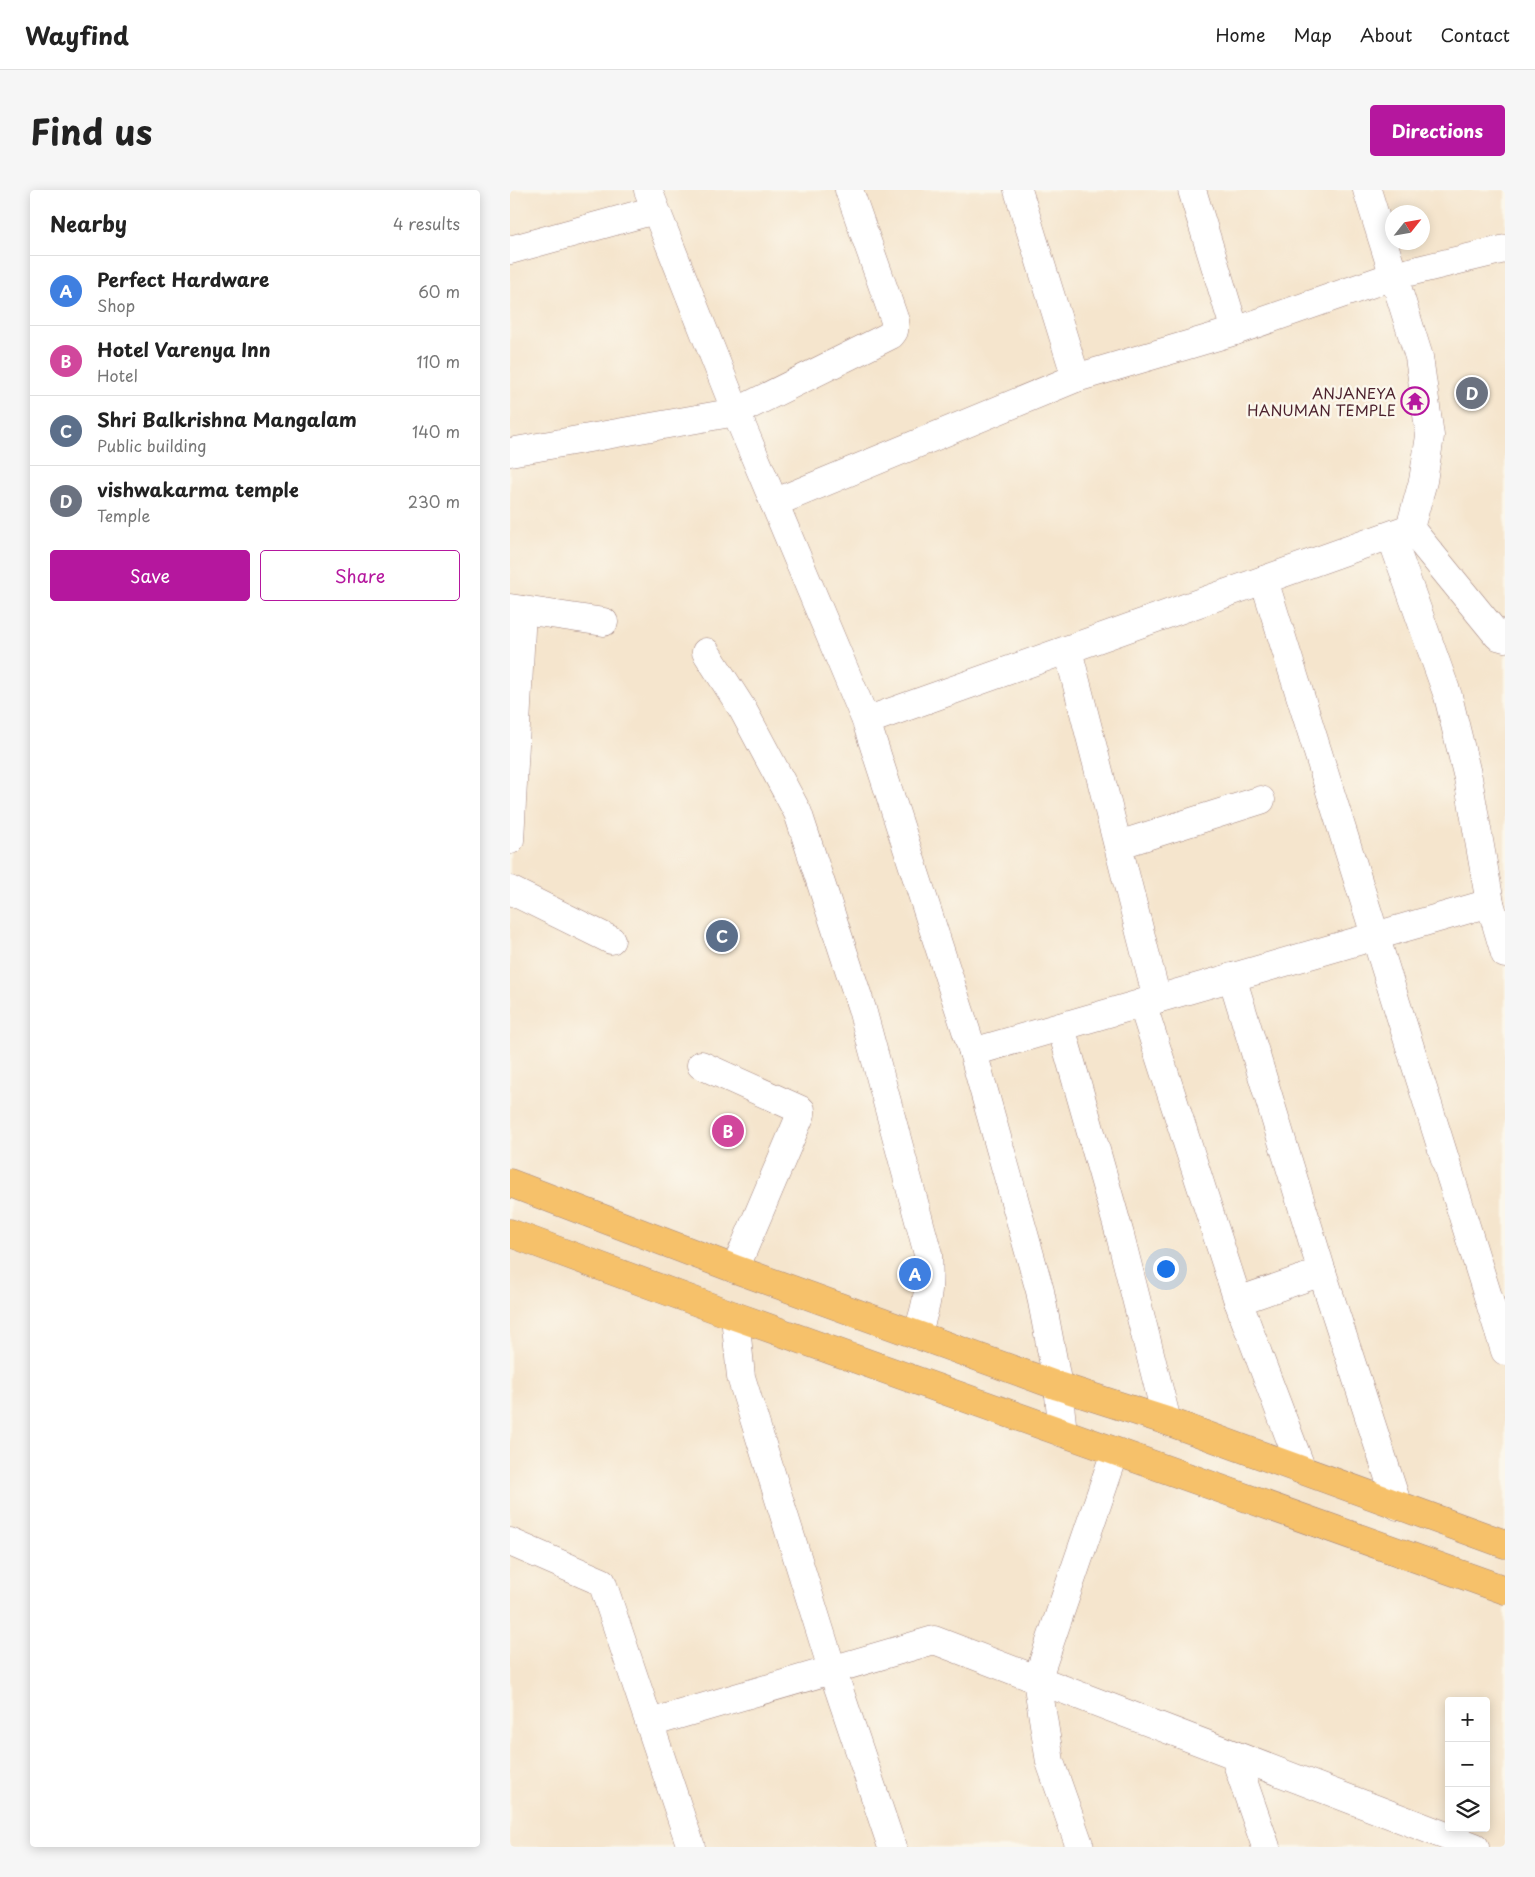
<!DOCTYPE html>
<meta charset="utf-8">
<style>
body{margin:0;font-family:"Playpen Sans",sans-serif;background:#f6f6f6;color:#222}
.controls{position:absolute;right:15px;bottom:15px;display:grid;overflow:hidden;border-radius:5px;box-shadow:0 2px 12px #0003}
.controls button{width:45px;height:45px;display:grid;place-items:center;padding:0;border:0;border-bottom:1px solid #e0e0e0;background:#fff;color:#222;font:25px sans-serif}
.compass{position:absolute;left:875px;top:15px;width:45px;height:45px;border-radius:50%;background:#fff;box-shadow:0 2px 12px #0003;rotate:59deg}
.you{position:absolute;left:655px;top:1078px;width:18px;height:18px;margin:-12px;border:4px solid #fff;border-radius:50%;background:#1a73e8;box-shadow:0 0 0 8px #1a73e833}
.badge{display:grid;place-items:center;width:32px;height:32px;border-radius:50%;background:#b5179e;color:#fff;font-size:16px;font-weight:700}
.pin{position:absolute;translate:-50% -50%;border:2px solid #fff;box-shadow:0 1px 5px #0006}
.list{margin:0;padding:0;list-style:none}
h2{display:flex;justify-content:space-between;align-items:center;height:65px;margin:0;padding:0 20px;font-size:21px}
h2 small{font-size:16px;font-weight:400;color:#767676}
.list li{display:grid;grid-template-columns:32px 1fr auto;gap:15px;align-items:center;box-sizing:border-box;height:70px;padding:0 20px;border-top:1px solid #e0e0e0}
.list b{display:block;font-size:19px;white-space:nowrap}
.list p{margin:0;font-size:16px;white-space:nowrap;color:#767676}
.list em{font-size:16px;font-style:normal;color:#767676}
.actions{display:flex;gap:10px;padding:15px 20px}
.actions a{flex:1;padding:11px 0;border:1px solid #b5179e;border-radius:5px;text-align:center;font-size:18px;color:#b5179e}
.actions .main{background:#b5179e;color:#fff}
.icon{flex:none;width:28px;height:28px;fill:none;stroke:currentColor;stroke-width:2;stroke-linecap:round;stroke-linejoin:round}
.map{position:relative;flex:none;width:995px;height:1657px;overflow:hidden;border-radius:5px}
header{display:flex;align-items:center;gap:30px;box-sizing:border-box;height:70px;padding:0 25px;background:#fff;border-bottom:1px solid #e0e0e0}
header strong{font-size:24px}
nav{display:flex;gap:28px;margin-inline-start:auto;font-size:18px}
.intro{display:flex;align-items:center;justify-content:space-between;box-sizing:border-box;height:120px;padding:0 30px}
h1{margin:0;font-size:35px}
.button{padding:12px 22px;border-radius:5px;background:#b5179e;color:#fff;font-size:18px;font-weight:700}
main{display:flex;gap:30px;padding:0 30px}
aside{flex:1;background:#fff;border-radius:5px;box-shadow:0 2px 12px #0003}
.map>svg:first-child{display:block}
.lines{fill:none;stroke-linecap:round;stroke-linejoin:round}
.minor-casing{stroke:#a0827c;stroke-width:29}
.major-casing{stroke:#a0827c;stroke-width:29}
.minor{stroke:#fff;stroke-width:28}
.major{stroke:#f6c16b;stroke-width:28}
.labels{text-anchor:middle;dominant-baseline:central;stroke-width:5;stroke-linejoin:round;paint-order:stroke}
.poi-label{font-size:15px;fill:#4a1f2b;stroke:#fbf7ec;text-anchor:end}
</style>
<header>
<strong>Wayfind</strong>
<nav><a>Home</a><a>Map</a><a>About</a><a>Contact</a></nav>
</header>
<div class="intro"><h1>Find us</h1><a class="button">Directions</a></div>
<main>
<aside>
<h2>Nearby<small>4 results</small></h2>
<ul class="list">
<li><span class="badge" style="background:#3f7fe0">A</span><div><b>Perfect Hardware</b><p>Shop</p></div><em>60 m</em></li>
<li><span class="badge" style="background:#d1479c">B</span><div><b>Hotel Varenya Inn</b><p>Hotel</p></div><em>110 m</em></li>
<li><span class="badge" style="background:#5c6f8a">C</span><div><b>Shri Balkrishna Mangalam</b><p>Public building</p></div><em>140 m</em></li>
<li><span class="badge" style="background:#6b7280">D</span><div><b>vishwakarma temple</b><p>Temple</p></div><em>230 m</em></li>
</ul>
<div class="actions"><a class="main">Save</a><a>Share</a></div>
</aside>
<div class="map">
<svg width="995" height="1657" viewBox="0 0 995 1657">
<rect width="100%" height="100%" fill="#fbf7ec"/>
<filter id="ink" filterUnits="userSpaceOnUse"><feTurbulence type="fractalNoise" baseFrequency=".02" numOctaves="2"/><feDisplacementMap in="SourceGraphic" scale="10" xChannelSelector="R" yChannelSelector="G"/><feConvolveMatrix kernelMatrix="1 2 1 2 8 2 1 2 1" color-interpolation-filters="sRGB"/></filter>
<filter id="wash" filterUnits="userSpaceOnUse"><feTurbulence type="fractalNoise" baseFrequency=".0096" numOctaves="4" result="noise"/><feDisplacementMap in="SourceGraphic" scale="20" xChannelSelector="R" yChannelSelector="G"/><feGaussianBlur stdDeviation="1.12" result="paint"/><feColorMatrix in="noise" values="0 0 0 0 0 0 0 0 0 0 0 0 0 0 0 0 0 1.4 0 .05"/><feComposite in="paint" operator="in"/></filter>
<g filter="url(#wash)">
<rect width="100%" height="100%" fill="#f5e5cd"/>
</g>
<g filter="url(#ink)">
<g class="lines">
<g class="minor-casing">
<g id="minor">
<path d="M138 0 226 222 356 531 463 862 530 1101 548 1196 553 1243"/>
<path d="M508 0 566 188"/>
<path d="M682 0 725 141"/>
<path d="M857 0 909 167 920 246 913 291 900 338"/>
<path d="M0 60 145 20"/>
<path d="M0 262 226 222 381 145 384 141 385 131 339 0"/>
<path d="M264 313 566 188 725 141 883 86 995 59"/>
<path d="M900 338 988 446 995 448"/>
<path d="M881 346 938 506 958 588 980 713 995 764"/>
<path d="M754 390 995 1161"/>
<path d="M0 418 94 432"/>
<path d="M558 460 647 809"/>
<path d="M196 462 233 520 288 623 352 819 418 1064C420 1098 418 1112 407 1144"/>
<path d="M356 531 900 338"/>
<path d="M0 650 12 420"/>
<path d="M608 655 751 610"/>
<path d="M0 700 101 750"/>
<path d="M722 787 812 1082 888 1316"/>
<path d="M632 813 728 1111 792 1280"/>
<path d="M551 837 610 1045 657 1231"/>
<path d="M463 862 980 713"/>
<path d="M191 875 291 920V924L225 1079"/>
<path d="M728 1111 812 1082"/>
<path d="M225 1126 231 1187 322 1479 382 1657"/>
<path d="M0 1352 92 1392 181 1657"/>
<path d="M140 1533 424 1450 965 1657"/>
<path d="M724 1565 756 1657"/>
<path d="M570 1657 540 1572 527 1490 605 1262"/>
</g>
</g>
<g class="major-casing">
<g id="major">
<path d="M0 993 225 1079 548 1196 657 1231 995 1354"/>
<path d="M0 1043 225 1126 995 1400"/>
</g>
</g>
<use href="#minor" class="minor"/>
<use href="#major" class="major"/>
</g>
</g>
<defs>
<g id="temple-ring" transform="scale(1.4375)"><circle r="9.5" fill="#fbf7ec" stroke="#b5179e" stroke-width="1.5"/><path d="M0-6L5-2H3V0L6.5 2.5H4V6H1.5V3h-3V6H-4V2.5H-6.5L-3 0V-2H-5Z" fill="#b5179e"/></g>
</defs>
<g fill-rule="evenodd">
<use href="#temple-ring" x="905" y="211"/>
</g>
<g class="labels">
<g class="poi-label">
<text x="886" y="202">ANJANEYA<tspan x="886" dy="17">HANUMAN TEMPLE</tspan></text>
</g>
</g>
</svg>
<div class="controls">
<button>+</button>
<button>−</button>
<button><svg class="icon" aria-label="layers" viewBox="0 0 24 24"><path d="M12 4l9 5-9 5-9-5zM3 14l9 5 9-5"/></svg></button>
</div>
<svg class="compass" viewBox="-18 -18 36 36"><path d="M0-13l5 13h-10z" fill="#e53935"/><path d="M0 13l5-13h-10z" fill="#767676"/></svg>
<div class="you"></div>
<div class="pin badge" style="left:405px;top:1084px;background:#3f7fe0">A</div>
<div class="pin badge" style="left:218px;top:941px;background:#d1479c">B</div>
<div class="pin badge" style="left:212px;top:746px;background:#5c6f8a">C</div>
<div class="pin badge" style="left:962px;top:203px;background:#6b7280">D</div>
</div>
</main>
